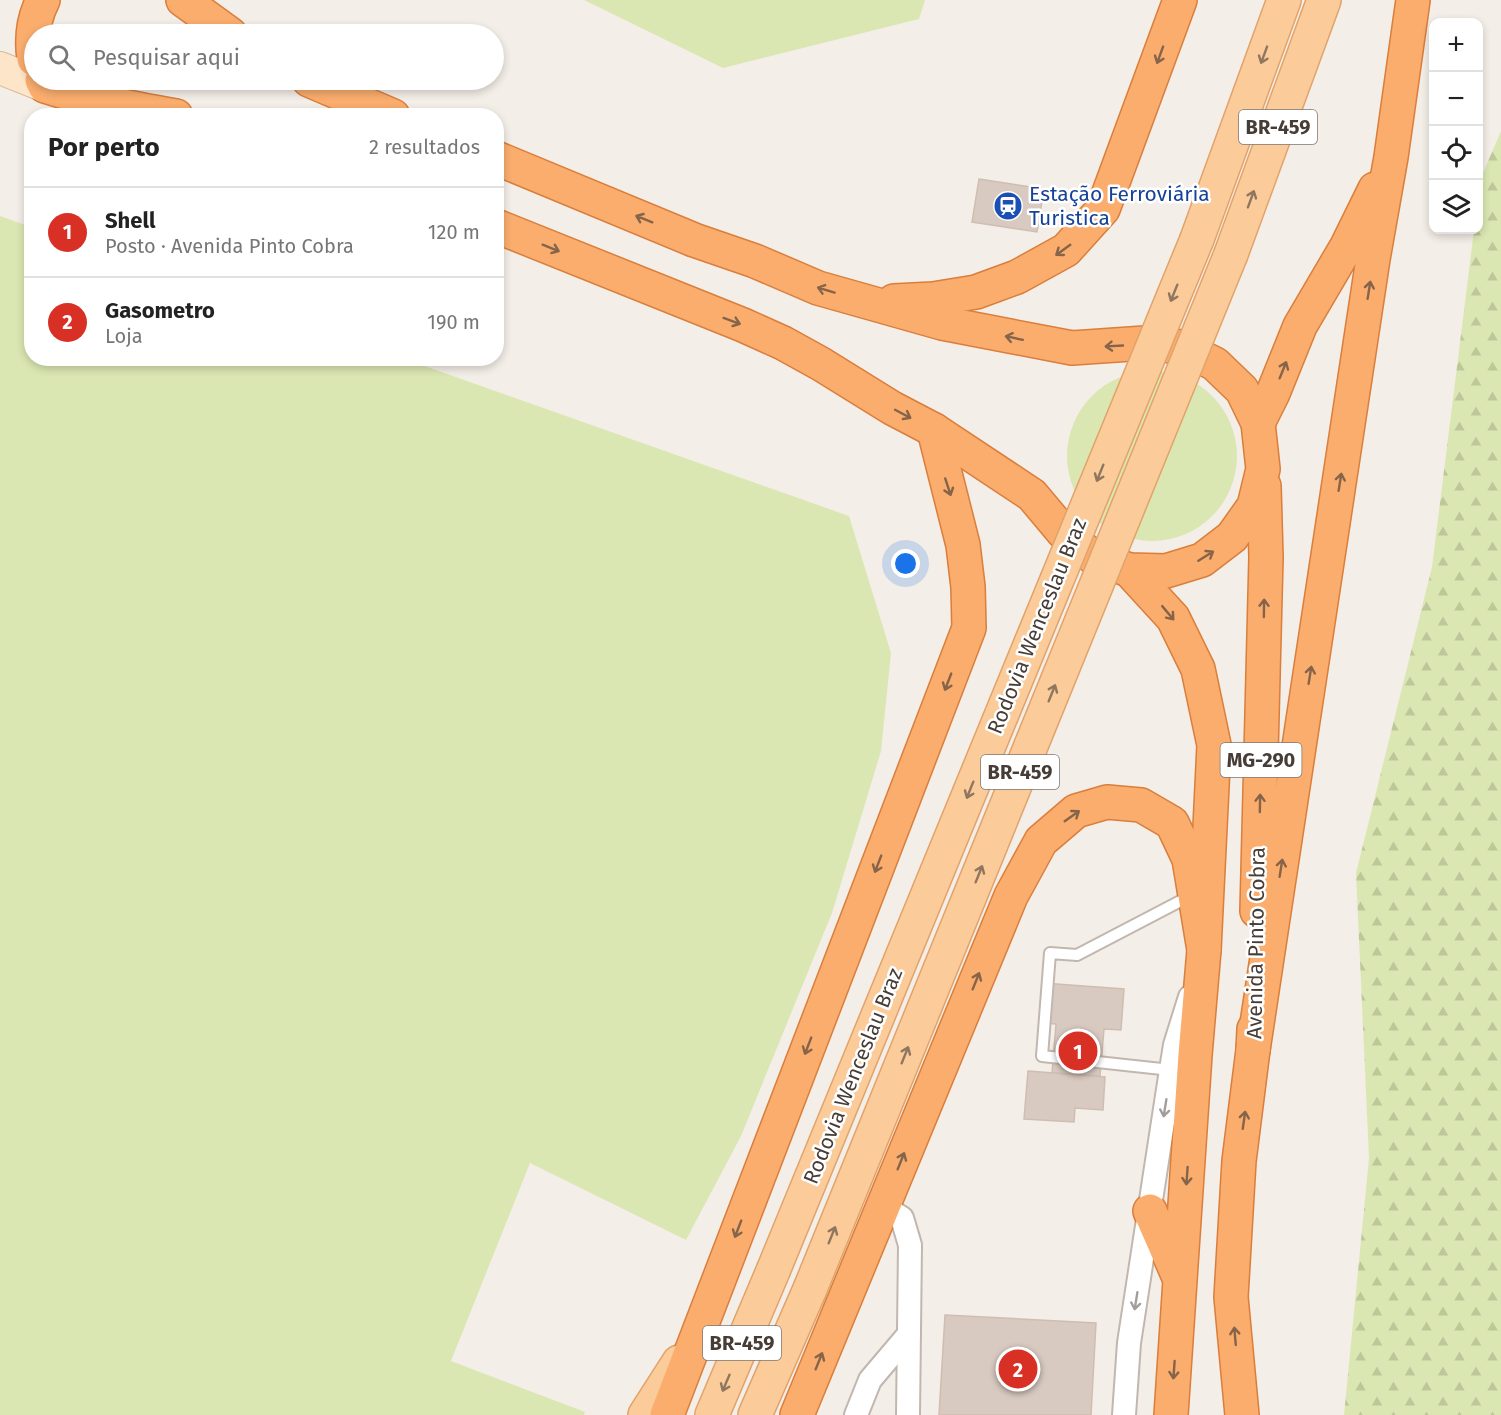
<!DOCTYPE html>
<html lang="pt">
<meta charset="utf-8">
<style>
body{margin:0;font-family:"Fira Sans",sans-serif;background:#f2f2f2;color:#222}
.controls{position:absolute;right:18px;top:18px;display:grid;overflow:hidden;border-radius:12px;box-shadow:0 3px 9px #0003}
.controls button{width:54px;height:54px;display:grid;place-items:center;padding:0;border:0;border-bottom:2px solid #e0e0e0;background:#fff;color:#222;font:30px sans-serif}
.you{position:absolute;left:906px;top:564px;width:21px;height:21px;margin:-15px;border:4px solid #fff;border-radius:50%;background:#1a73e8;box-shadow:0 0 0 9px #1a73e833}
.badge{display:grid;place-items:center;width:39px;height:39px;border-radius:50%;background:#d93025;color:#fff;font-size:20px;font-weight:700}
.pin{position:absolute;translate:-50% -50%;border:3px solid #fff;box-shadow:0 2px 6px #0006}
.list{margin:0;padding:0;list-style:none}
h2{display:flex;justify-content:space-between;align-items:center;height:78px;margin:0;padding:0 24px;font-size:26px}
h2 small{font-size:20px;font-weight:400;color:#767676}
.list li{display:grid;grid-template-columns:39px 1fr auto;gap:18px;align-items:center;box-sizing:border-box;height:90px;padding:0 24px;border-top:2px solid #e0e0e0}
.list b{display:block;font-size:22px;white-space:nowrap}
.list p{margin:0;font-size:20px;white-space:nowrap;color:#767676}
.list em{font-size:20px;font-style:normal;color:#767676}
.icon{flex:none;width:33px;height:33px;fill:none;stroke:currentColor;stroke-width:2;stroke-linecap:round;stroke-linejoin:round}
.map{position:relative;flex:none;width:1501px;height:1415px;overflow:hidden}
.search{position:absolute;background:#fff;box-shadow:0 3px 9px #0003;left:24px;top:24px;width:480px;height:66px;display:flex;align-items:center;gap:15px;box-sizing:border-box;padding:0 21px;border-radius:33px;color:#767676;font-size:22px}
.panel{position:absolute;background:#fff;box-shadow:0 3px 9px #0003;left:24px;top:108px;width:480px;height:258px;border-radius:24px}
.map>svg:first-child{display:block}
.green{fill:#dbe7b2}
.forest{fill:url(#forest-firs)}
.building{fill:#d8cac1;stroke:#d0bdb1;stroke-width:1.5}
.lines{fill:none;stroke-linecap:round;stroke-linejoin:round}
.lane-casing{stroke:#c2b7ae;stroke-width:14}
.street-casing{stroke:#c2b7ae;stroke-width:26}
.secondary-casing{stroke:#d6ba9c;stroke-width:34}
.primary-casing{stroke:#e1a369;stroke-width:36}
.highway-casing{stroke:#da7e3c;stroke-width:36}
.lane{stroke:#fff;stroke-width:10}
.street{stroke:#fff;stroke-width:22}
.secondary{stroke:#fde5c9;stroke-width:32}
.primary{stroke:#fccb9a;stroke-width:33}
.highway{stroke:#faad6d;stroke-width:33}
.primary-bridge-casing{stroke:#e1a369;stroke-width:36;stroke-linecap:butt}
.primary-bridge{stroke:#fccb9a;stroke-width:33}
.oneway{stroke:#86644a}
.oneway2{stroke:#8f765f}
.oneway3{stroke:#a39e9b}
.labels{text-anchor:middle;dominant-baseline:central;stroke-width:5;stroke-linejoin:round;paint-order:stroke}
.shield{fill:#fff;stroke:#7e7773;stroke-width:1.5}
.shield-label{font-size:20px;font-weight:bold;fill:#473d37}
.transit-label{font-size:21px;fill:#164399;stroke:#fff;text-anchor:start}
.street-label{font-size:21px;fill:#473d37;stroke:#fff}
</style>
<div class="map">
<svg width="1501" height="1415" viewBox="0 0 1501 1415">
<defs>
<pattern id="forest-firs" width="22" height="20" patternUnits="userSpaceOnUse" patternTransform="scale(1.5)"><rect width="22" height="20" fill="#dbe7b2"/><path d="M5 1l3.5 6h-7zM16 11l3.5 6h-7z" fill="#bdc79a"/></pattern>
</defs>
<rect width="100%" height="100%" fill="#f4eee8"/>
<g class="green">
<path d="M584 0H925L919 19 723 68Z"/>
<path d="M0 216 31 227 32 358 405 359 849 516 891 653 881 751 832 913 741 1136 686 1240 530 1163 451 1361 585 1412 584 1415H0Z"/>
<circle cx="1152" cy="456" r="85"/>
</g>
<path class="forest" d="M1501 131V1415H1344L1369 1158 1356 873 1432 567 1474 230H1478L1480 180Z"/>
<g class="building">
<path d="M979 179 1044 189 1037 232 972 222Z"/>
<path d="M1043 983 1124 989 1121 1030 1104 1029 1100 1076 1052 1073 1056 1024 1041 1023Z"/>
<path d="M1028 1071 1105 1077 1103 1110 1075 1108 1074 1122 1024 1119Z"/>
<path d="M945 1315 1096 1323 1091 1415H939Z"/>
</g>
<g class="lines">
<g class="lane-casing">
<path id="lane" d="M1171 1070 1042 1056 1050 953 1077 955 1192 895"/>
</g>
<g class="street-casing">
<g id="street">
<path d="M883 1206 902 1218 910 1245 908 1415"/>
<path d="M856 1415 870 1380 909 1334"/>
<path d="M1124 1415 1129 1343 1171 1070 1175 1045 1190 997"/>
</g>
</g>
<g class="secondary-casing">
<path id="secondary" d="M0 68 45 86"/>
</g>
<g class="primary-casing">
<g id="primary">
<path d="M1197 239 1284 0"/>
<path d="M1231 254 1324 0"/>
<path d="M645 1415 679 1362"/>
<path d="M712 1415 773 1271"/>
<path d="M755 1415 810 1289"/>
</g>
</g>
<g class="highway-casing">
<g id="highway">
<path d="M183 0 230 34"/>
<path d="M34 59C31 38 33 19 43 0"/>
<path d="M42 80 45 86C89 100 131 108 176 116"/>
<path d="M309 80 393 116"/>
<path d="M496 158 694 240 755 261 818 288 942 323 1072 348 1145 343 1181 347 1215 364 1242 390 1258 423 1263 469 1254 506 1232 537 1202 560 1166 571 1129 570 1093 557 1063 532 1032 495 934 430 892 408 821 364 783 343 743 325 496 226"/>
<path d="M894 301 933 299 976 292 1017 277 1066 250 1103 209 1180 0"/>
<path d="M1258 423 1273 393 1300 326 1347 246 1375 189"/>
<path d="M1129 570 1173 618 1198 669 1214 745 1204 950 1195 1055 1171 1415"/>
<path d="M1257 911 1266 557 1264 486"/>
<path d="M1253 1050 1373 259 1391 157 1413 0"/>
<path d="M1150 1211 1178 1275"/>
<path d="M667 1415 969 628 968 587 963 545 934 430"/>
<path d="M797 1415 1011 896 1041 841 1076 811 1107 802 1141 805 1172 823 1189 859 1204 950"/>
<path d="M1242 1415 1231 1297 1239 1161 1253 1050 1254 1029"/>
</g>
</g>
<use href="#lane" class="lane"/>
<use href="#street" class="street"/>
<use href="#secondary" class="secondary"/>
<use href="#primary" class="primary"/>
<use href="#highway" class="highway"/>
<g class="primary-bridge-casing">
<g id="primary-bridge">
<path d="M773 1271 1197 239"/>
<path d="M810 1289 1231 254"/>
</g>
</g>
<use href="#primary-bridge" class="primary-bridge"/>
</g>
<defs><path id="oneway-shaft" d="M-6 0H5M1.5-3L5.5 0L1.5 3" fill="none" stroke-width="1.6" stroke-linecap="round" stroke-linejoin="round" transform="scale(1.5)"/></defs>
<g class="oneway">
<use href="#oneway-shaft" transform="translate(1160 55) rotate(110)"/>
<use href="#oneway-shaft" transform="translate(644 219) rotate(-158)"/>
<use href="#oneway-shaft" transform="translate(551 248) rotate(22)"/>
<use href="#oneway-shaft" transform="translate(1063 250) rotate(144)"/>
<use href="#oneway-shaft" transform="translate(826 290) rotate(-163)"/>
<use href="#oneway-shaft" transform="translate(1369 290) rotate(-81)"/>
<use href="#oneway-shaft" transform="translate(732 321) rotate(20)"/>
<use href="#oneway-shaft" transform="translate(1014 338) rotate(-168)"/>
<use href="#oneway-shaft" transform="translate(1114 346) rotate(177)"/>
<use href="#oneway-shaft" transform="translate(1283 370) rotate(-68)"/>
<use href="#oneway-shaft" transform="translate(903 414) rotate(28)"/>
<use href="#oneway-shaft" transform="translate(1340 482) rotate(-81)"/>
<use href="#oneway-shaft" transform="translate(948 487) rotate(72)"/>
<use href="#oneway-shaft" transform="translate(1206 556) rotate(-32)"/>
<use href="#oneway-shaft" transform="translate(1264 608) rotate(-89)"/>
<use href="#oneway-shaft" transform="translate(1168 613) rotate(50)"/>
<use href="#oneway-shaft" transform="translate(1310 675) rotate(-81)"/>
<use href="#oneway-shaft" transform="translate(948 682) rotate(111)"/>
<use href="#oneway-shaft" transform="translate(1260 803) rotate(-89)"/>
<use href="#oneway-shaft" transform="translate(1072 816) rotate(-35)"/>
<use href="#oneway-shaft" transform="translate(878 864) rotate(111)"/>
<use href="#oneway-shaft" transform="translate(1281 868) rotate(-81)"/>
<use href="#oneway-shaft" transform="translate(976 981) rotate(-68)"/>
<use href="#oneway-shaft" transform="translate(808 1046) rotate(111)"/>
<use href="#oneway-shaft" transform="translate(1244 1120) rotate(-82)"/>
<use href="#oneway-shaft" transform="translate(901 1161) rotate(-68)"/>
<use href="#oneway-shaft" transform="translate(1187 1176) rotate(94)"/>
<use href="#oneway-shaft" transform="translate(738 1229) rotate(111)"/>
<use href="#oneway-shaft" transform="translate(1235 1336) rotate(-95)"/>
<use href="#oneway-shaft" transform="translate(819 1361) rotate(-68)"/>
<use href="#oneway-shaft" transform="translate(1174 1370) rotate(94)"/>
</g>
<g class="oneway2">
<use href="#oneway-shaft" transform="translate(1264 55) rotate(110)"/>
<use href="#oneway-shaft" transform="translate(1251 199) rotate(-70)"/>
<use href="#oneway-shaft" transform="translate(1174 293) rotate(112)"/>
<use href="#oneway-shaft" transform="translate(1100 473) rotate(112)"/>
<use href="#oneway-shaft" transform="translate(1052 693) rotate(-68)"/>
<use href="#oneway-shaft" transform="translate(970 790) rotate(112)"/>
<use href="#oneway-shaft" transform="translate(979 874) rotate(-68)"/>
<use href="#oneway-shaft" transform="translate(905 1055) rotate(-68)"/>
<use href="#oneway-shaft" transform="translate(832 1235) rotate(-68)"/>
<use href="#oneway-shaft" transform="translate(726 1383) rotate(113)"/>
</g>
<g class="oneway3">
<use href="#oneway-shaft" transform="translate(1165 1108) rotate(99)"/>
<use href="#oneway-shaft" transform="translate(1136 1301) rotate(99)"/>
</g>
<defs>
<g id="station-disc" transform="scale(1.5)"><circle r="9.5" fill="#1a4fb4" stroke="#fff"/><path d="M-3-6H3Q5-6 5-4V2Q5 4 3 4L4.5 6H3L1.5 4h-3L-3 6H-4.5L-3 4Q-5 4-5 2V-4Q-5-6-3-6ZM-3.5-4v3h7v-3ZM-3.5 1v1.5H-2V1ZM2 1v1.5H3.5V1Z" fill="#fff"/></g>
</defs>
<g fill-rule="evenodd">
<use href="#station-disc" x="1008" y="206"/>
</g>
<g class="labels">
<g class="shield">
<rect x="1239" y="110" width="78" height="34" rx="4.5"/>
<rect x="1220.5" y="743" width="81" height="34" rx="4.5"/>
<rect x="981" y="755" width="78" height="34" rx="4.5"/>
<rect x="703" y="1326" width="78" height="34" rx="4.5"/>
</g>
<g class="shield-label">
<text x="1278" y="127">BR-459</text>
<text x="1261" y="760">MG-290</text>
<text x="1020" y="772">BR-459</text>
<text x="742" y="1343">BR-459</text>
</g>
<g class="transit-label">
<text x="1029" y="194">Estação Ferroviária<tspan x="1029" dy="24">Turistica</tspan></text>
</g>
<g class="street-label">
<text transform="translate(1037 626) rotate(-68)">Rodovia Wenceslau Braz</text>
<text transform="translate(1256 943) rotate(-89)">Avenida Pinto Cobra</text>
<text transform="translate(853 1076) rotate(-68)">Rodovia Wenceslau Braz</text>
</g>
</g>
</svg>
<div class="controls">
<button>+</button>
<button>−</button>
<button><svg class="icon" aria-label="locate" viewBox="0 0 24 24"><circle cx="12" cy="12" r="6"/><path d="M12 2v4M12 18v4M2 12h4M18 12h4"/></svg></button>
<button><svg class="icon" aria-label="layers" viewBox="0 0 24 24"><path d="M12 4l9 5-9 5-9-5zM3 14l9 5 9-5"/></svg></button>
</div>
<div class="you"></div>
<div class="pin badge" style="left:1078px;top:1051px">1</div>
<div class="pin badge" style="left:1018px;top:1369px">2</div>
<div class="search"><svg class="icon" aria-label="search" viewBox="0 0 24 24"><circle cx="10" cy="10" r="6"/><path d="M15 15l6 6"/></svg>Pesquisar aqui</div>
<section class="panel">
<h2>Por perto<small>2 resultados</small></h2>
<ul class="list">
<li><span class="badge">1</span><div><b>Shell</b><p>Posto · Avenida Pinto Cobra</p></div><em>120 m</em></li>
<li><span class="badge">2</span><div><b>Gasometro</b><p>Loja</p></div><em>190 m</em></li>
</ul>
</section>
</div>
